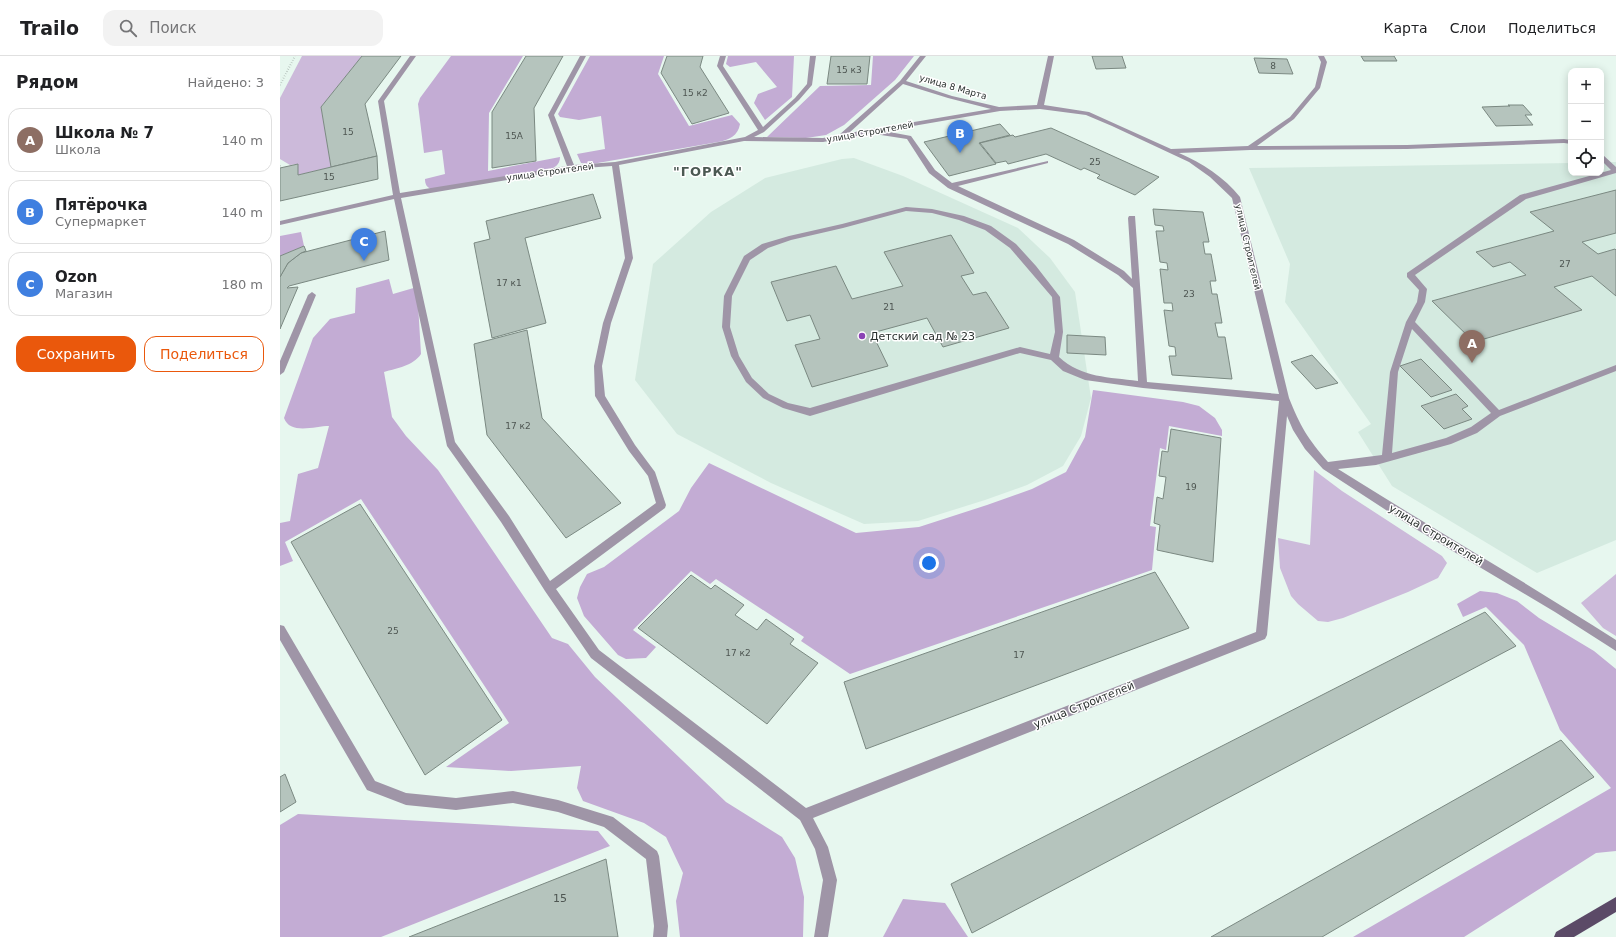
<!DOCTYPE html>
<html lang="ru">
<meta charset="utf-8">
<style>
body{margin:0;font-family:"DejaVu Sans",sans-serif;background:#f2f2f2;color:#202124}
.controls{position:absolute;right:12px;top:12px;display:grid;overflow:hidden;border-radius:8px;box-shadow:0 2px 10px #0003}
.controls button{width:36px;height:36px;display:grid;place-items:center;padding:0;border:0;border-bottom:1px solid #e0e0e0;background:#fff;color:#202124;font:20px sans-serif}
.you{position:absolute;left:649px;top:507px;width:14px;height:14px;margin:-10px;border:3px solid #fff;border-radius:50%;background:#1a73e8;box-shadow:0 0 0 6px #1a73e833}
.badge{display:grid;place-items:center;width:26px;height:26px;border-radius:50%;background:#ea580c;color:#fff;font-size:13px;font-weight:700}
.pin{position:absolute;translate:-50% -33px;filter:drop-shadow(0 1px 2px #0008)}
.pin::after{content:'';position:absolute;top:21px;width:14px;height:12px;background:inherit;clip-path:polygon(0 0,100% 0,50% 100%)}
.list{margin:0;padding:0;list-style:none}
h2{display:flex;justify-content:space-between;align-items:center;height:52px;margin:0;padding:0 16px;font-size:17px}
h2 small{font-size:13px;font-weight:400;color:#757577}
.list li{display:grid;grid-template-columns:26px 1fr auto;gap:12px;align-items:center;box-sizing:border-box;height:64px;margin:0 8px 8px;padding:0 8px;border:1px solid #e0e0e0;border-radius:12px}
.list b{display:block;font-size:15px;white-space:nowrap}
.list p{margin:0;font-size:13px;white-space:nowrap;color:#757577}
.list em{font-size:13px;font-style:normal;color:#757577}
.actions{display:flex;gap:8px;padding:12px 16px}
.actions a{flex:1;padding:9px 0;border:1px solid #ea580c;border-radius:12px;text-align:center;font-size:14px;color:#ea580c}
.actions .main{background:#ea580c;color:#fff}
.icon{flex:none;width:22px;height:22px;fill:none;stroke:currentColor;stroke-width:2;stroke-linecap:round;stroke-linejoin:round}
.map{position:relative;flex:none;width:1336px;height:881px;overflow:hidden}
header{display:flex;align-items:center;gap:24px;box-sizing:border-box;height:56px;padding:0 20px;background:#fff;border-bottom:1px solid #e0e0e0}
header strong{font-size:19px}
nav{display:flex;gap:22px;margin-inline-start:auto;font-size:14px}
.search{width:280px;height:36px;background:#f2f2f2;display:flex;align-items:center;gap:10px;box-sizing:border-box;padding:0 14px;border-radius:12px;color:#757577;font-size:15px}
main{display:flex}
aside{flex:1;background:#fff}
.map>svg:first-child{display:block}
.built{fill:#d4eae0}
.green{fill:#ccbada}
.forest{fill:#c3acd4}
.building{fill:#b5c4bd;stroke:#7b8982}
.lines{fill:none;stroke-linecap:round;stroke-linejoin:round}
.path{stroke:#a3afa9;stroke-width:2;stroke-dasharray:0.5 2;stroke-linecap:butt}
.minor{fill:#9f95a7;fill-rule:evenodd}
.major{fill:#5b4a67;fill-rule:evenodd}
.poi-dot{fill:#8b43b5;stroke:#fff;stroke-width:1.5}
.labels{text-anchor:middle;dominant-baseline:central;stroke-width:3;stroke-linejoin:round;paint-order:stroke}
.number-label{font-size:9px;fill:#4e5652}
.far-street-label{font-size:9px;fill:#2b312f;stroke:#fff}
.poi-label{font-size:11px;fill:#2b312f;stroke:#fff;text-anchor:start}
.street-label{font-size:11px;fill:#2b312f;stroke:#fff}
.near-number-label{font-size:11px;fill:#4e5652}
.far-district-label{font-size:13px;font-weight:bold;letter-spacing:1px;fill:#4c5953;stroke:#fff}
</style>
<header>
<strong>Trailo</strong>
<div class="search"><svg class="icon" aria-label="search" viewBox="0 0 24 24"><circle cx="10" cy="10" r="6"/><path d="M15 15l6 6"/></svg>Поиск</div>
<nav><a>Карта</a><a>Слои</a><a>Поделиться</a></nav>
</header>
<main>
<aside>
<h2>Рядом<small>Найдено: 3</small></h2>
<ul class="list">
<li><span class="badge" style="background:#8d6e63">A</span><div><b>Школа № 7</b><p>Школа</p></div><em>140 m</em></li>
<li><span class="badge" style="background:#3f7fe0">B</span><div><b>Пятёрочка</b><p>Супермаркет</p></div><em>140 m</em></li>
<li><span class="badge" style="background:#3f7fe0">C</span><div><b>Ozon</b><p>Магазин</p></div><em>180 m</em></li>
</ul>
<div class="actions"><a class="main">Сохранить</a><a>Поделиться</a></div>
</aside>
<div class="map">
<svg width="1336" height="881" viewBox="0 0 1336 881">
<rect width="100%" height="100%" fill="#e7f7ef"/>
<g class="built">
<path d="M574 102 623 120 738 172 770 202 795 236 811 342 801 380 783 410 747 429 705 444 638 465 584 468 491 427 397 378 355 324 373 208 431 156 485 122 562 103Z"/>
<path d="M1321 106H1336V484L1257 517 1112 430 1078 376 1091 368 1005 246 1010 208 969 112 1291 107V117H1321Z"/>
</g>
<g class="green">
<path d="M22 0H82L41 51 51 111 18 119V108L10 109 0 103V42Z"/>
<path d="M1034 414 1062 435 1162 500 1167 507 1158 522 1128 536 1063 562 1048 566 1038 565 1018 548 1011 540 1000 512 998 482 1030 489Z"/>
<path d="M1336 518V580L1323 572 1301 547Z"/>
</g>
<g class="forest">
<path d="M171 0H243L209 57 208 115 280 101C280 109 274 112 267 115L152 134C147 131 145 129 145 123L165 118 162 94 144 97 138 48 140 42Z"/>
<path d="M310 0H384L378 18 409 70 452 59 460 68C458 80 449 84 438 86L312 108 301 107 297 98 325 93 321 60 299 64 280 61 278 58Z"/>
<path d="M448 0H514L512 41 485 64 474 47 478 38 497 31 476 6 450 11 446 8Z"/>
<path d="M593 0H634L615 24 564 69 546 79 526 82 487 81 540 30 591 29Z"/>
<path d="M21 176 24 190 0 200V180Z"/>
<path d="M109 223 113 238 137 231 141 298C133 310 117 312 104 316L112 361 126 380 158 414 272 582 288 588 315 621 446 746 502 781 515 802 524 841 523 881H400L396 845 403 817 386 781 364 767 303 745 297 732 301 710 231 715 166 711 229 667 81 443 5 486 13 505 0 510V467L10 465 18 418 38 412 49 370C35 370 10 379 4 362L33 282 50 263 75 257 76 232Z"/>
<path d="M813 334 903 346 919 350 935 362 942 374V380L889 370 886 394 880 392 870 470 876 471 872 514 570 618 521 585 524 581 436 523 430 528 411 515 353 574 376 591 366 602 346 603 338 599 304 560 297 542 300 531 307 518 324 511 399 455 411 432 429 407 576 477 639 471 707 449 752 433 786 416 805 381Z"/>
<path d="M1200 535 1217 537 1237 545 1259 562 1314 595 1336 613V795L1316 797 1184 881H1073L1331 732 1280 674 1244 589 1206 551 1183 561 1177 548Z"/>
<path d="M18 758 318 775 330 790 101 881H0V769Z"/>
<path d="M623 843 665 847 688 881H603Z"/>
</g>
<g class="building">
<path d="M82 0H121L85 48 97 100 51 111 41 51Z"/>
<path d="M246 0H283L254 52 256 105 212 112V56Z"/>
<path d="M387 0H423L420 11 449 57 412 68 381 17Z"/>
<path d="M551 0H590L587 28H547Z"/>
<path d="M812 0H842L846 12 816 13Z"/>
<path d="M1081 0H1114L1117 5H1084Z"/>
<path d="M974 2 1007 3 1013 18 979 17Z"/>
<path d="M1228 49H1243L1252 59H1245L1253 69 1216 70 1202 51 1230 50Z"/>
<path d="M720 68 730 79 699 87 716 108 669 120 644 86Z"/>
<path d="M771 72 879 121 855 139 817 122 820 119 804 112 801 114 766 98 728 108 726 105 716 107 700 87 733 79 735 81Z"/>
<path d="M97 100 98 123 0 145V112L18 108V119Z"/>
<path d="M1336 134V177L1302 186 1318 198 1335 193 1336 194V240L1312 220 1274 231 1302 254 1194 286 1152 245 1246 219 1230 206 1213 211 1196 196 1274 175 1250 156Z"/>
<path d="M313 138 321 162 245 182 266 267 212 282 194 187 210 183 206 165Z"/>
<path d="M873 153 923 156 929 186H923L925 198H931L936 225H930L932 238H937L942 267H935L938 281H945L952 323 892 319 889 300H896L895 291 889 290 884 254 893 255 892 247H884L880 213 888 214 887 207 880 206 876 175H884L883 170 875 169Z"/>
<path d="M105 175 109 204 9 230 7 232 18 231 0 273V221L8 207 21 197Z"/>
<path d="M671 179 694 217 681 220 693 239 706 236 729 272 663 291 647 262 592 277 608 310 532 331 515 289 540 283 530 259 507 265 491 226 556 210 572 243 623 230 604 196Z"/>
<path d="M24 190 26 195 21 197 8 207 0 221V200Z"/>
<path d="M247 274 262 362 341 447 286 482 207 379 194 288Z"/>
<path d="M787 279 825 281 826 299 787 297Z"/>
<path d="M1032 299 1058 327 1036 333 1011 306Z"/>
<path d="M1141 303 1172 334 1151 341 1120 310Z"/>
<path d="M1176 338 1188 350 1182 353 1192 363 1164 373 1141 350Z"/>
<path d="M891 373 941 382 933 506 877 494 880 469 874 467 877 441 883 443 886 421 879 420 882 395 888 396Z"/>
<path d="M80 448 222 664 145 719 11 486Z"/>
<path d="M875 516 909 572 586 693 564 626Z"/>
<path d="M411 519 431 533 435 529 464 549 455 559 477 574 486 563 514 583 510 588 538 607 487 668 358 572Z"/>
<path d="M1205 556 1236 590 692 877 671 828Z"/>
<path d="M1281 684 1314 721 1042 881H931Z"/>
<path d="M5 718 16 746 0 756V721Z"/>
<path d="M326 803 338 881H129Z"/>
</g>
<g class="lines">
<g class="path">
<path d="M0 29 15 0"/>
<path d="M0 110 2 111"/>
</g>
<g class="minor">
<path d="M130 0H136L104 45 120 137 287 110 268 59 300 0H306L274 59 294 109 335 106 465 81 478 74 437 10 440 0H446L443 10 483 71 515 42 527 28 530 0H536L532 29 519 44 484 76 474 81 543 82 559 79 620 25 640 0H646L626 25 672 40 719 51 757 49 768 0H774L764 49 809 56 891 93 968 90 1010 61 1035 31 1041 6 1038 0H1044L1047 6 1040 32 1014 63 977 90 1127 89 1284 83 1291 84V88L1284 87 1127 93 970 94 899 97C922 107 944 121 960 141L1009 342C1020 370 1028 383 1048 406L1102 399 1110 316 1126 266 1137 246 1139 234 1127 221V217L1240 139 1331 114 1321 104V98L1323 99 1336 111V117L1246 143 1135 219 1147 233 1145 246 1135 266 1219 354 1336 309V315L1220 360 1197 377 1171 388 1096 409 1058 413C1150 471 1244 525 1336 584V595L1275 556 1129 469 1043 413 1025 393 1013 374 1007 360 987 579 985 583 533 762 548 791 557 824 548 881H534L543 824 535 793 520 764 311 602 265 535 221 466 167 390 114 143 0 169V165L113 139 98 45ZM623 28 668 42 711 53 569 77ZM760 53 806 59 832 70 909 106 930 121 952 142 999 338 867 326 855 160H849L848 162 852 223 844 215 794 184 678 130 768 107V105L672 127 655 114 631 80 604 75 720 55ZM598 76 601 79 627 83 649 117 668 132 788 188 838 219 853 232 858 325C829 321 802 322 779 301L783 276 780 241 756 210 736 188 711 170 684 160 652 153 626 151 562 168 509 180 482 188 464 200 444 240 442 271 451 300 466 326 483 342 503 352 530 360 740 297 771 304 783 315 805 324 863 332 999 345 976 576 526 752 319 594 276 533 385 452 386 449 375 416 355 389 325 340 322 310 331 267 353 202 339 109 464 85 543 86ZM332 110 345 202 323 267 314 310 315 340 349 395 368 420 376 447 270 525 229 460 175 386 121 142 291 113ZM626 155 652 157 679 164 705 174 730 192 772 241 775 276 770 298 740 291 530 352 508 347 489 338 472 322 459 300 450 271 452 240 470 204 488 192 511 184 563 172ZM1132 273 1211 357 1191 371 1166 382 1112 397 1118 316Z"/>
<path d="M32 236 36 239 4 316 0 319V305L28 239Z"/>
<path d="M0 569 4 570 95 725 126 737 176 742 233 735 278 744 333 761 377 795 379 800 388 870 387 881H373L374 870 366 803 324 771 278 756 233 747 176 754 126 749 87 734 0 584Z"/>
</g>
<path class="major" d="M1336 841V856L1294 881H1274L1276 876Z"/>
</g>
<circle class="poi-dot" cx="582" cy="280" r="4"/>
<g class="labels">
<g class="number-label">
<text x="993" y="10">8</text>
<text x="569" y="14">15 к3</text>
<text x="415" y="37">15 к2</text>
<text x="68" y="76">15</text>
<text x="234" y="80">15А</text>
<text x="815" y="106">25</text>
<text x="49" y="121">15</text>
<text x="1285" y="208">27</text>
<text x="229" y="227">17 к1</text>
<text x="909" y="238">23</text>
<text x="609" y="251">21</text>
<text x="238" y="370">17 к2</text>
<text x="911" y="431">19</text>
<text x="113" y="575">25</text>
<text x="458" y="597">17 к2</text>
<text x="739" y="599">17</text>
</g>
<g class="far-street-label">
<text transform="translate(673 31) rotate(16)">улица 8 Марта</text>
<text transform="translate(590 76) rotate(-10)">улица Строителей</text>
<text transform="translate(270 116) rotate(-8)">улица Строителей</text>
<text transform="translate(968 191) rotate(77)">улица Строителей</text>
</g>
<g class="poi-label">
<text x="590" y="280">Детский сад № 23</text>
</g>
<g class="street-label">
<text transform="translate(1156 479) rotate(31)">улица Строителей</text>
<text transform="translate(804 649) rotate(-22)">улица Строителей</text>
</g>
<g class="near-number-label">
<text x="280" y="842">15</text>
</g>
<g class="far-district-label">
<text x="428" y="115">"ГОРКА"</text>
</g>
</g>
</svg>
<div class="controls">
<button>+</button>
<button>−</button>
<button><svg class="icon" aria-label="locate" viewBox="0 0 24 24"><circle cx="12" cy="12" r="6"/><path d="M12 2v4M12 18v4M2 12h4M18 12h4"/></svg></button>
</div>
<div class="you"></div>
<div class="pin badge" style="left:1192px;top:307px;background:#8d6e63">A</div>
<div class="pin badge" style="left:680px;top:97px;background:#3f7fe0">B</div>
<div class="pin badge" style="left:84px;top:205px;background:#3f7fe0">C</div>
</div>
</main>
